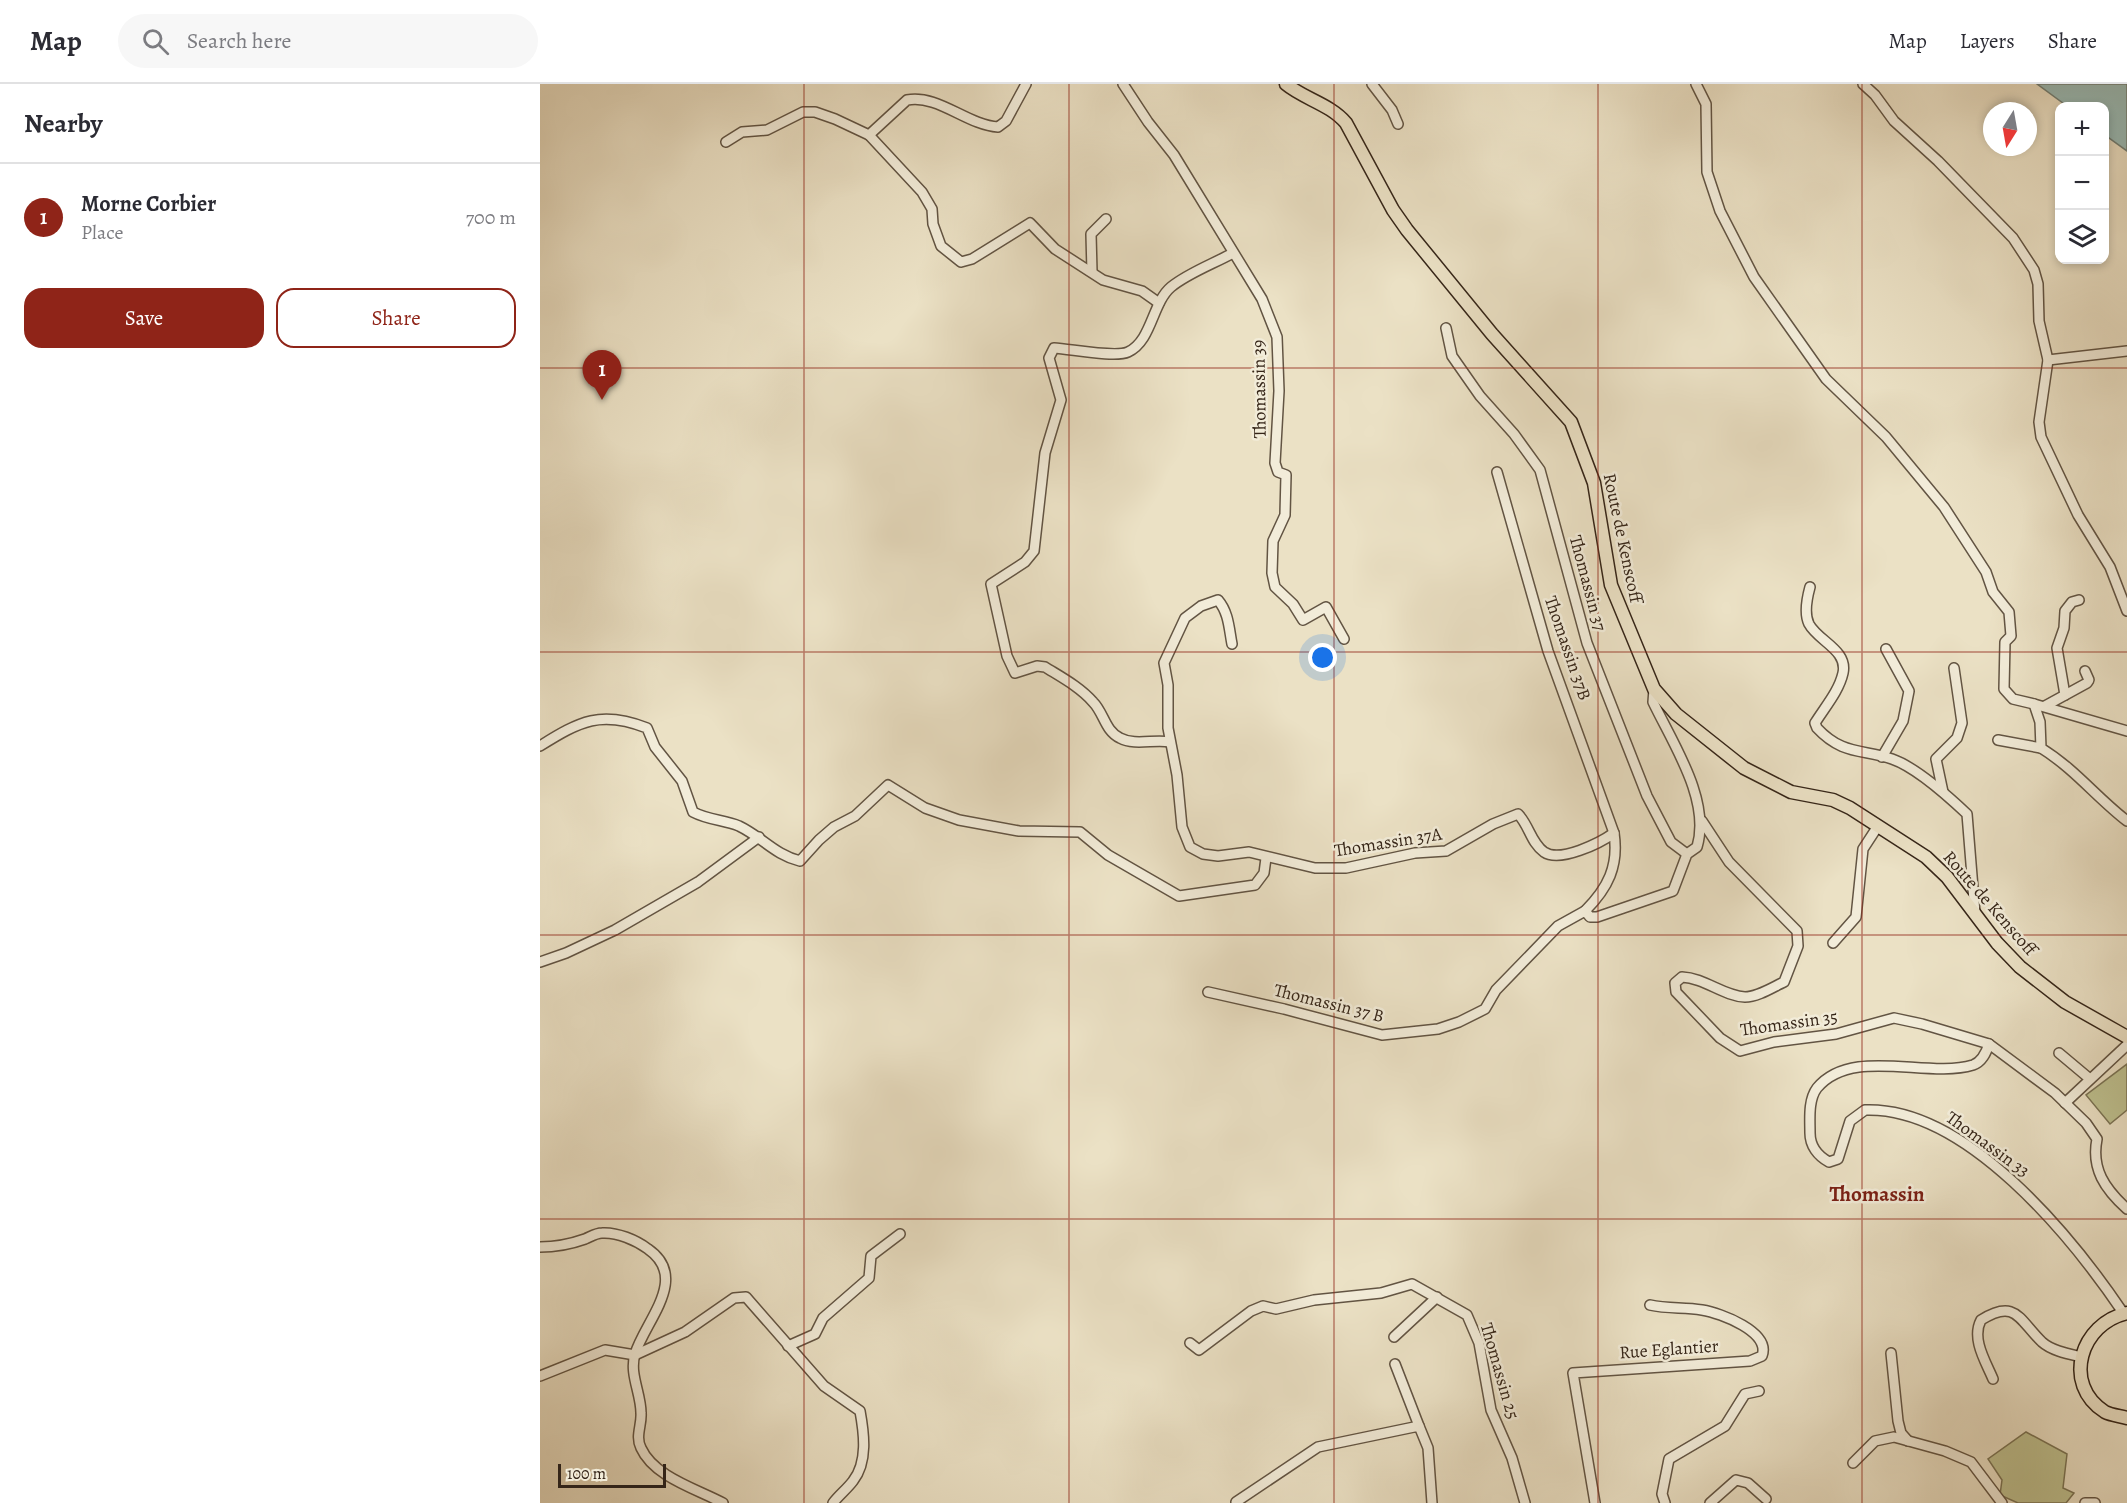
<!DOCTYPE html>
<meta charset="utf-8">
<style>
body{margin:0;font-family:Alegreya,serif;background:#f7f7f7;color:#2b2b33}
.controls{position:absolute;right:18px;top:18px;display:grid;overflow:hidden;border-radius:12px;box-shadow:0 3px 9px #0003}
.controls button{width:54px;height:54px;display:grid;place-items:center;padding:0;border:0;border-bottom:2px solid #e1e1e2;background:#fff;color:#2b2b33;font:30px sans-serif}
.compass{position:absolute;left:1443px;top:18px;width:54px;height:54px;border-radius:50%;background:#fff;box-shadow:0 3px 9px #0003;rotate:191deg}
.scale{position:absolute;left:18px;bottom:15px;width:108px;box-sizing:border-box;padding-left:6px;border:3px solid #352518;border-top:0;font-size:16px;line-height:21px;white-space:nowrap;color:#352518;-webkit-text-stroke:4px #f2ecd9;paint-order:stroke}
.you{position:absolute;left:783px;top:574px;width:21px;height:21px;margin:-15px;border:4px solid #fff;border-radius:50%;background:#1a73e8;box-shadow:0 0 0 9px #1a73e833}
.badge{display:grid;place-items:center;width:39px;height:39px;border-radius:50%;background:#8f2418;color:#fff;font-size:20px;font-weight:700}
.pin{position:absolute;translate:-50% -50px;filter:drop-shadow(0 2px 3px #0008)}
.pin::after{content:'';position:absolute;top:32px;width:21px;height:18px;background:inherit;clip-path:polygon(0 0,100% 0,50% 100%)}
.list{margin:0;padding:0;list-style:none}
h2{display:flex;justify-content:space-between;align-items:center;height:78px;margin:0;padding:0 24px;font-size:26px}
h2 small{font-size:20px;font-weight:400;color:#7c7c81}
.list li{display:grid;grid-template-columns:39px 1fr auto;gap:18px;align-items:center;box-sizing:border-box;height:108px;padding:0 24px;border-top:2px solid #e1e1e2}
.list b{display:block;font-size:22px;white-space:nowrap}
.list p{margin:0;font-size:20px;white-space:nowrap;color:#7c7c81}
.list em{font-size:20px;font-style:normal;color:#7c7c81}
.actions{display:flex;gap:12px;padding:18px 24px}
.actions a{flex:1;padding:14px 0;border:2px solid #8f2418;border-radius:18px;text-align:center;font-size:21px;color:#8f2418}
.actions .main{background:#8f2418;color:#fff}
.icon{flex:none;width:33px;height:33px;fill:none;stroke:currentColor;stroke-width:2;stroke-linecap:round;stroke-linejoin:round}
.map{position:relative;flex:none;width:1587px;height:1419px;overflow:hidden}
header{display:flex;align-items:center;gap:36px;box-sizing:border-box;height:84px;padding:0 30px;background:#fff;border-bottom:2px solid #e1e1e2}
header strong{font-size:28px}
nav{display:flex;gap:33px;margin-inline-start:auto;font-size:21px}
.search{width:420px;height:54px;background:#f7f7f7;display:flex;align-items:center;gap:15px;box-sizing:border-box;padding:0 21px;border-radius:33px;color:#7c7c81;font-size:22px}
main{display:flex}
aside{flex:1;background:#fff}
.map>svg:first-child{display:block}
.green{fill:#bec190;stroke:#7a7354;stroke-width:1.5}
.water{fill:#99bcb8;stroke:#718078;stroke-width:1.5}
.lines{fill:none;stroke-linecap:round;stroke-linejoin:round}
.minor-casing{stroke:#625443;stroke-width:12}
.major-casing{stroke:#352518;stroke-width:15}
.minor{stroke:#f2ecd9;stroke-width:9}
.major{stroke:#ebe1c5;stroke-width:12}
.grid{fill:none;stroke:#8f2418;stroke-width:1.5;stroke-opacity:0.55}
.labels{text-anchor:middle;dominant-baseline:central;stroke-width:5;stroke-linejoin:round;paint-order:stroke}
.street-label{font-size:18px;fill:#352518;stroke:#f2ecd9}
.quarter-label{font-size:21px;font-weight:bold;fill:#7a1f14;stroke:#f2ecd9}
</style>
<header>
<strong>Map</strong>
<div class="search"><svg class="icon" aria-label="search" viewBox="0 0 24 24"><circle cx="10" cy="10" r="6"/><path d="M15 15l6 6"/></svg>Search here</div>
<nav><a>Map</a><a>Layers</a><a>Share</a></nav>
</header>
<main>
<aside>
<h2>Nearby<small></small></h2>
<ul class="list">
<li><span class="badge">1</span><div><b>Morne Corbier</b><p>Place</p></div><em>700 m</em></li>
</ul>
<div class="actions"><a class="main">Save</a><a>Share</a></div>
</aside>
<div class="map">
<svg width="1587" height="1419" viewBox="0 0 1587 1419">
<rect width="100%" height="100%" fill="#ebe1c5"/>
<filter id="stains"><feTurbulence type="fractalNoise" baseFrequency=".00333" numOctaves="4"/><feColorMatrix values="0 0 0 0 .2 0 0 0 0 .09 0 0 0 0 .02 0 0 0 .5 -.17"/></filter>
<radialGradient id="worn" r=".72"><stop offset=".6" stop-color="#630" stop-opacity="0"/><stop offset="1" stop-color="#630" stop-opacity=".3"/></radialGradient>
<g class="green">
<path d="M1587 980V1026L1570 1040 1546 1011Z"/>
<path d="M1486 1348 1527 1370 1523 1404 1534 1409 1526 1419H1478L1460 1411 1462 1396 1448 1375Z"/>
</g>
<path class="water" d="M1497 0H1587V67L1565 51 1564 22H1527Z"/>
<g class="lines">
<g class="minor-casing">
<g id="minor">
<path d="M583 0 608 38 634 71 722 215 737 253 739 307 735 379 738 388 746 391 745 431 733 457 732 489 735 503 753 520 763 536 786 523 804 555"/>
<path d="M832 0 852 26 858 40"/>
<path d="M1156 0 1166 20 1167 88 1180 127 1214 193 1286 295 1346 353 1404 423 1446 488 1453 508 1469 528 1471 552 1465 558 1464 605 1473 615 1494 620 1500 638 1501 664C1535 685 1556 713 1587 737"/>
<path d="M1323 0 1335 11 1354 37 1398 77 1473 154 1494 186 1498 200 1499 237 1508 276 1499 338 1501 353 1538 431 1570 483 1587 527"/>
<path d="M329 51 382 108 392 125 393 140 401 162 421 178 432 175 490 139 515 165 563 196 602 207 619 219"/>
<path d="M186 58 202 48 227 46 263 28H275L295 35 329 51 367 16C398 10 427 41 458 43L466 37 486 0"/>
<path d="M552 188 551 150 566 135"/>
<path d="M906 244 912 272 940 312 974 350 1000 386 1047 559 1107 712 1131 758 1147 770"/>
<path d="M1508 276 1587 267"/>
<path d="M957 388 1008 567 1074 749"/>
<path d="M1270 503C1267 514 1264 530 1269 540 1278 557 1308 566 1303 589 1299 607 1285 623 1275 639L1277 644C1302 671 1322 665 1352 675 1375 683 1409 713 1427 730L1435 829"/>
<path d="M692 560C689 545 689 529 678 516L661 522 645 534 624 579 628 601V644L637 691 642 743 650 763 663 770 678 772 709 768 775 784H806L875 769 906 767 953 740 978 730C989 741 991 759 1004 768 1020 779 1060 759 1074 749 1079 782 1068 804 1045 827"/>
<path d="M1525 611 1517 564 1524 544 1525 527 1532 518 1539 516"/>
<path d="M1494 620 1587 647"/>
<path d="M1505 622 1547 599 1549 596 1545 587"/>
<path d="M1458 656 1501 664"/>
<path d="M630 658C614 655 595 662 580 654 565 647 564 629 553 618 540 603 521 593 505 583L497 582 475 589 467 572 451 500 485 478 494 467 505 369 521 316 509 274 514 264C531 265 575 274 588 268 612 257 612 219 631 203 648 189 673 180 693 169"/>
<path d="M0 662C40 637 61 626 107 644L115 663 142 697 153 728C168 736 184 736 199 742 222 753 235 771 260 777L279 756 294 743 315 732 348 701 385 724 419 736 479 747 540 748 568 771 639 812 715 801 724 789 726 774"/>
<path d="M1342 673 1363 637 1369 607 1346 565"/>
<path d="M1403 708 1396 675 1417 654 1422 639 1414 584"/>
<path d="M1162 737 1189 778 1257 847 1258 862 1244 898C1233 903 1218 913 1205 913 1183 912 1165 894 1142 893L1135 899 1136 908 1180 954 1200 967 1234 958 1296 950 1354 934 1382 940 1449 960 1515 1009 1546 1039 1557 1055C1551 1085 1565 1105 1587 1125"/>
<path d="M1293 859 1316 833 1323 765 1338 742"/>
<path d="M0 878 26 869 75 846 158 798 219 753"/>
<path d="M668 908 744 925 842 951 898 945 919 938 945 925 956 906 1018 842 1045 827 1050 833H1057L1133 807 1147 770 1157 763C1171 716 1133 660 1113 618L1114 605"/>
<path d="M1449 960C1446 969 1442 978 1433 981 1387 995 1312 962 1277 1004 1268 1016 1270 1035 1270 1049 1270 1062 1278 1072 1289 1078L1298 1075 1310 1037 1325 1026C1426 1022 1532 1153 1584 1230"/>
<path d="M1519 969 1550 995"/>
<path d="M1525 1019 1587 961"/>
<path d="M0 1163C14 1163 31 1160 45 1155 50 1153 56 1149 62 1149 77 1148 96 1156 108 1165 150 1194 105 1237 95 1270 89 1290 101 1309 101 1329 102 1341 95 1352 101 1364 114 1393 157 1405 183 1419"/>
<path d="M854 1253 897 1213"/>
<path d="M650 1259 659 1266 711 1227 723 1222 736 1225 774 1216 841 1209 872 1200 927 1231 939 1259 951 1326 972 1374 985 1419"/>
<path d="M248 1262 275 1250 283 1234 329 1194 331 1172 360 1150"/>
<path d="M1351 1269 1358 1337 1361 1349 1368 1357"/>
<path d="M855 1280 879 1342"/>
<path d="M0 1292 65 1266 95 1271 145 1248 194 1214 206 1213 284 1302 320 1327C324 1349 328 1378 313 1397 307 1405 299 1411 293 1419"/>
<path d="M1453 1295C1446 1278 1431 1255 1441 1236 1476 1214 1479 1236 1502 1258 1512 1267 1529 1270 1542 1273"/>
<path d="M1313 1379 1335 1357 1354 1353 1405 1367 1431 1378 1462 1419"/>
<path d="M696 1418 778 1363 879 1342 888 1364 892 1419"/>
<path d="M1055 1419 1033 1289 1210 1277 1222 1272C1231 1248 1181 1229 1162 1226 1144 1223 1128 1225 1110 1221"/>
<path d="M1125 1419 1122 1410 1129 1375 1185 1342 1205 1310 1219 1307"/>
<path d="M1170 1419 1196 1396 1208 1399 1226 1415"/>
<path d="M1545 1419H1555"/>
</g>
</g>
<g class="major-casing">
<g id="major">
<path d="M746 0C764 15 790 20 806 39L853 126 867 146 952 250 1031 338 1054 399 1071 501 1114 605 1136 630 1204 684 1251 708 1293 716 1310 724 1386 773 1407 793 1457 859 1480 883 1525 918 1587 953"/>
<path d="M1587 1229C1541 1239 1521 1300 1565 1328 1571 1331 1580 1332 1587 1334"/>
</g>
</g>
<use href="#minor" class="minor"/>
<use href="#major" class="major"/>
</g>
<path class="grid" d="M264 0V1419M529 0V1419M794 0V1419M1058 0V1419M1322 0V1419M0 284H1587M0 568H1587M0 851H1587M0 1135H1587"/>
<g class="labels">
<g class="street-label">
<text transform="translate(719 305) rotate(-91)">Thomassin 39</text>
<text transform="translate(1083 454) rotate(78)">Route de Kenscoff</text>
<text transform="translate(1048 499) rotate(75)">Thomassin 37</text>
<text transform="translate(1028 564) rotate(71)">Thomassin 37B</text>
<text transform="translate(848 758) rotate(-9)">Thomassin 37A</text>
<text transform="translate(1450 819) rotate(49)">Route de Kenscoff</text>
<text transform="translate(789 919) rotate(14)">Thomassin 37 B</text>
<text transform="translate(1249 939) rotate(-8)">Thomassin 35</text>
<text transform="translate(1448 1060) rotate(36)">Thomassin 33</text>
<text transform="translate(1129 1265) rotate(-4)">Rue Eglantier</text>
<text transform="translate(960 1287) rotate(74)">Thomassin 25</text>
</g>
<g class="quarter-label">
<text x="1337" y="1110">Thomassin</text>
</g>
</g>
<rect width="100%" height="100%" filter="url(#stains)"/>
<rect width="100%" height="100%" fill="url(#worn)"/>
</svg>
<div class="controls">
<button>+</button>
<button>−</button>
<button><svg class="icon" aria-label="layers" viewBox="0 0 24 24"><path d="M12 4l9 5-9 5-9-5zM3 14l9 5 9-5"/></svg></button>
</div>
<svg class="compass" viewBox="-18 -18 36 36"><path d="M0-13l5 13h-10z" fill="#e53935"/><path d="M0 13l5-13h-10z" fill="#7c7c81"/></svg>
<div class="scale">100 m</div>
<div class="you"></div>
<div class="pin badge" style="left:62px;top:316px">1</div>
</div>
</main>
